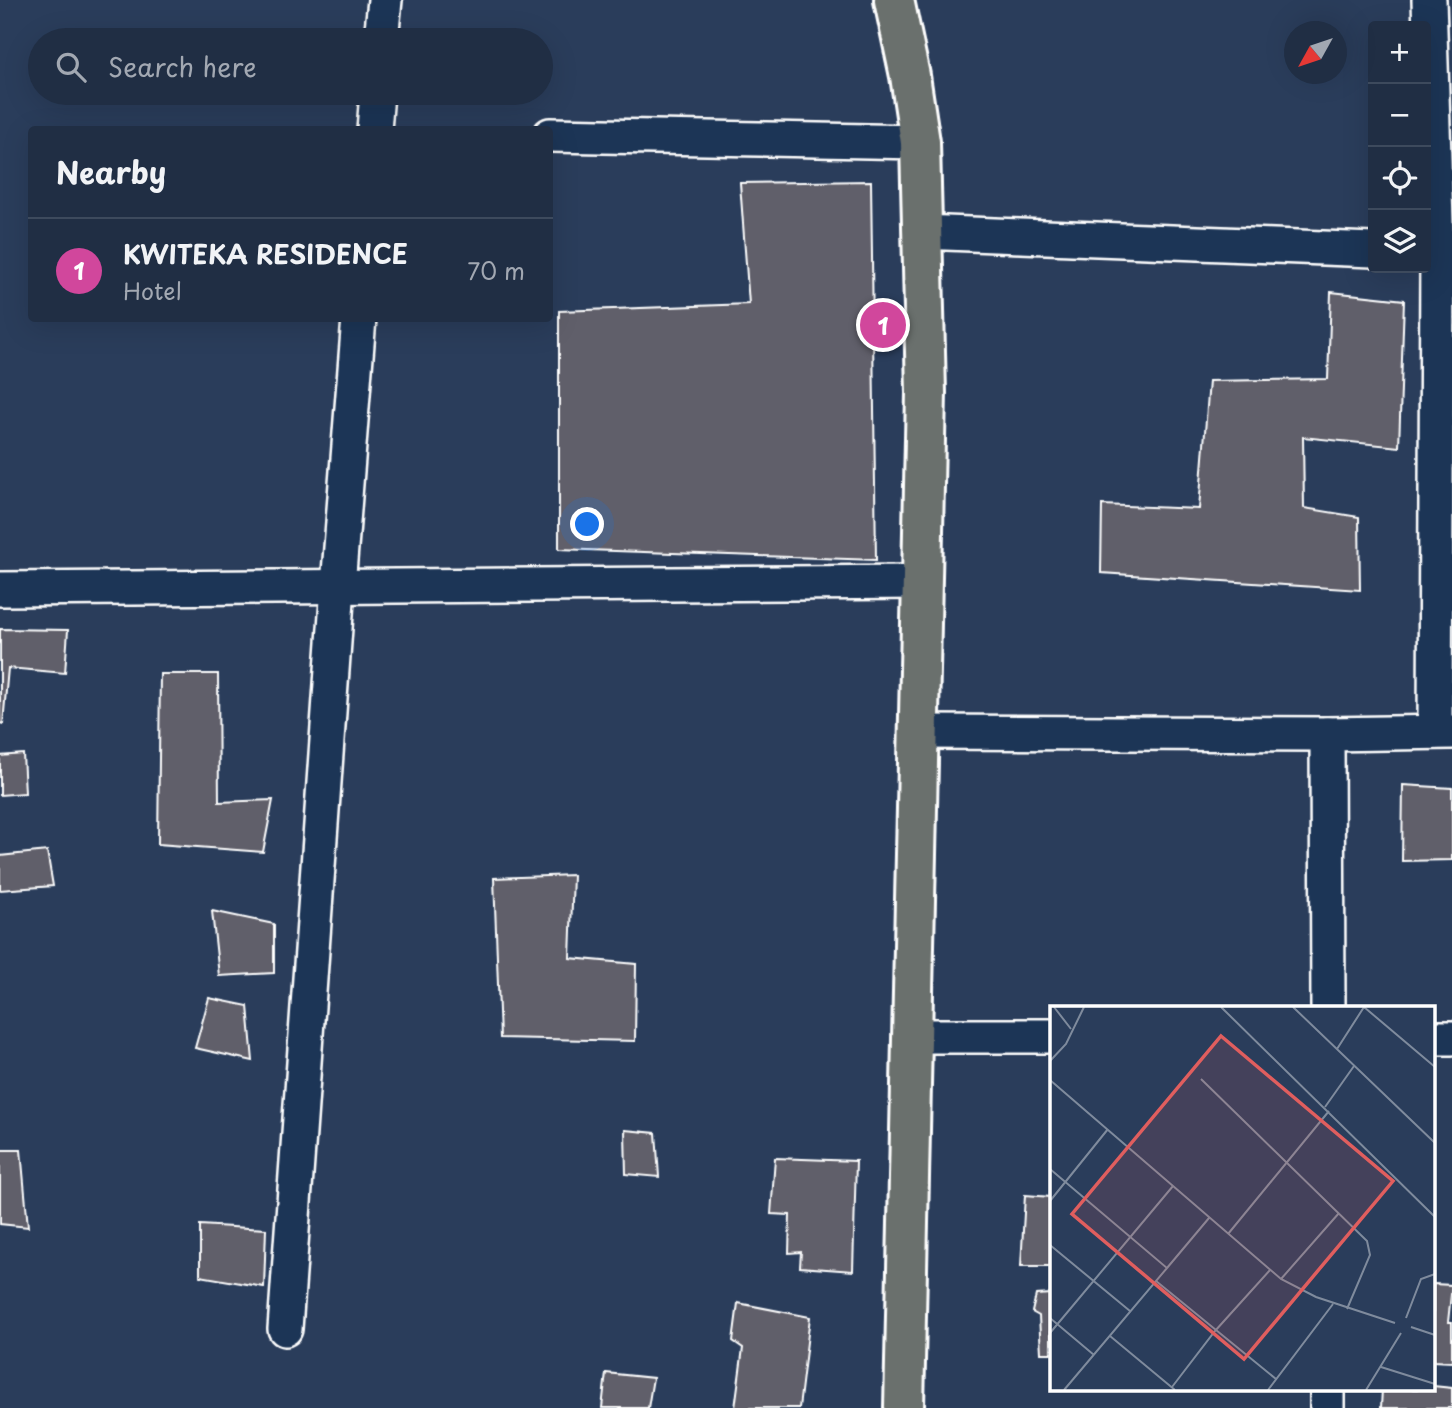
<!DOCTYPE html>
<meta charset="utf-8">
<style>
body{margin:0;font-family:"Playpen Sans",sans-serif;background:#2d3a4f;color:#f1f3f6}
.controls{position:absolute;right:21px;top:21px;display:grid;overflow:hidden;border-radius:7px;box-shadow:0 7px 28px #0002}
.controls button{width:63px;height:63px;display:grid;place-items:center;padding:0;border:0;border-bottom:2px solid #3d4a5d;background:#202e44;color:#f1f3f6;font:35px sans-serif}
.compass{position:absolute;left:1284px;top:21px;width:63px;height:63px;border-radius:50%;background:#202e44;box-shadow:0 7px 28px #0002;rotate:230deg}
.you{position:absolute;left:588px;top:525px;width:24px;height:24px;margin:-18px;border:5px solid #fff;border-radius:50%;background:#1a73e8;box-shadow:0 0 0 10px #1a73e833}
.badge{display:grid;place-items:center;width:46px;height:46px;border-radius:50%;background:#8bbbb9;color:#fff;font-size:23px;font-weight:700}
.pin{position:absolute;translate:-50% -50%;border:4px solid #fff;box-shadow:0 2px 7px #0006}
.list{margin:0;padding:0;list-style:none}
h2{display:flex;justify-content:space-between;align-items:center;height:91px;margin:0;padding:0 28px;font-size:30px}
h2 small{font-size:23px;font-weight:400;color:#a2a8b2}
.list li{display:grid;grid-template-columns:46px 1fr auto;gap:21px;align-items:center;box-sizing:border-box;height:105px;padding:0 28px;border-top:2px solid #3d4a5d}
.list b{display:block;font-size:26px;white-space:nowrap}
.list p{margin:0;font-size:23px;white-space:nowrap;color:#a2a8b2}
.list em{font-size:23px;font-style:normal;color:#a2a8b2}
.icon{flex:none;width:38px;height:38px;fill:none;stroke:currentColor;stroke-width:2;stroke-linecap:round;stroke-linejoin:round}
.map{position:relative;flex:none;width:1452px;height:1408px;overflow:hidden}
.search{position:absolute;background:#202e44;box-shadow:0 7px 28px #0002;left:28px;top:28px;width:525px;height:77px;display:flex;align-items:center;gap:18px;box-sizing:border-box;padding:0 24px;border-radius:38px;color:#a2a8b2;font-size:26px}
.panel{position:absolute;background:#202e44;box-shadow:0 7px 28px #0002;left:28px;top:126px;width:525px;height:196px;border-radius:7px}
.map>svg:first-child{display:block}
.building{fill:#605f6a;stroke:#fff;stroke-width:2}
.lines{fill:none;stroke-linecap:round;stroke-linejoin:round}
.minor-casing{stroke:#fff;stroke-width:38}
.major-casing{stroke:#fff;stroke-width:44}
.minor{stroke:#1d3557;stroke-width:33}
.major{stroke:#6b706d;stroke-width:38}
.inset-road{fill:none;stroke:#7f8b9d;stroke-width:2}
.view{fill:#e05e5e;fill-opacity:0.15;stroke:#e05e5e;stroke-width:3.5}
.inset-edge{fill:none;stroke:#fff;stroke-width:3.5}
</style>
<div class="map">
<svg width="1452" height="1408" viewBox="0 0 1452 1408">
<rect width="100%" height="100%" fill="#2a3d5b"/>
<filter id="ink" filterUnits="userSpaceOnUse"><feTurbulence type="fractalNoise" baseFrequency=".0143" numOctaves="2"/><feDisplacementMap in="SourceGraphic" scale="14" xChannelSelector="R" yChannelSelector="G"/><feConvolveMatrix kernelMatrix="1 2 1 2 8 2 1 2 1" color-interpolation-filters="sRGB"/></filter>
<g filter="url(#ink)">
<g class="building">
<path d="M871 181 876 560 559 549V311L749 304 740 183Z"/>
<path d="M1331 292 1404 300 1399 447 1303 437 1304 508 1359 517 1360 590 1101 573 1102 505 1199 509 1209 381 1328 379Z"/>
<path d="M0 629 68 630 65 673 8 668 3 724 0 723Z"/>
<path d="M160 674H218L219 802 273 800 263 852 158 844Z"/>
<path d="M23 754 25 793 0 795V756Z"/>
<path d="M1403 785 1452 788V860L1402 861Z"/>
<path d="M47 851 53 886 0 890V856Z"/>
<path d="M573 875 570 958 636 964 635 1041 500 1038 494 878Z"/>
<path d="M212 911 274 924V973L219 976Z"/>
<path d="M209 998 248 1006 253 1061 195 1048Z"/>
<path d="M625 1130 656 1133 659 1177 626 1174Z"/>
<path d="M0 1150H21L28 1227 0 1224Z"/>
<path d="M775 1158 856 1161 853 1271 800 1267 801 1252 789 1253 790 1215 771 1214Z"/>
<path d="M1025 1195 1051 1197V1266H1021Z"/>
<path d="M200 1225 266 1229 264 1287 200 1276Z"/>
<path d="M1433 1284 1452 1285 1448 1322H1452V1362L1433 1361Z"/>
<path d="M1051 1294V1353H1041L1039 1316 1032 1312 1036 1295Z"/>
<path d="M738 1303 810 1317 799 1408H735L743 1348 733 1341Z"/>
<path d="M606 1373 653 1378 648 1408H602Z"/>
<path d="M1433 1386 1452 1388V1408H1381L1382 1389H1433Z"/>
</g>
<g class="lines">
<g class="minor-casing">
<g id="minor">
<path d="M1429 0 1437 253 1435 732"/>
<path d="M381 40 385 0"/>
<path d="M374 130 377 93"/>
<path d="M550 135 920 142"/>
<path d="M921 232 1373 250"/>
<path d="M0 589 921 582"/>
<path d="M918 732 1327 734"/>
<path d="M1328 1007 1327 734 1452 732"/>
<path d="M912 1036H1051"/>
<path d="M1433 1038H1452"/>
<path d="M285 1329 338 586 359 318"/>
<path d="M1327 1408V1389"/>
</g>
</g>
<g class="major-casing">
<path id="major" d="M894 0 910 76 920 142 926 393 904 1408"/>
</g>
<use href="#minor" class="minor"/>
<use href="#major" class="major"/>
</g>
</g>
<g transform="translate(1050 1006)">
<rect width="385" height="385" fill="#2a3d5b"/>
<path class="inset-road" d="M4 1 21 23M171 1 385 211M243 1 385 137M314 1 385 61M287 43 314 1M0 55 16 38 34 1M151 73 317 235 320 249 297 303M0 74 231 273 266 291 345 317M275 101 304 60M0 163 117 262 14 384M0 195 58 123M178 228 279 105M0 239 80 305M117 262 159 212M231 273 289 207M106 275 226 373M0 312 44 349M356 312 371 273 385 268M361 321 385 329M0 327 123 180M60 330 125 384M331 361 385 378M122 381 165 325 220 264M218 384 283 298M316 384 351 327"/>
<path class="view" d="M171 30 343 175 194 353 22 208Z"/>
<rect width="385" height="385" class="inset-edge"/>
</g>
</svg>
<div class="controls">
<button>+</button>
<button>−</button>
<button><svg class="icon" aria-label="locate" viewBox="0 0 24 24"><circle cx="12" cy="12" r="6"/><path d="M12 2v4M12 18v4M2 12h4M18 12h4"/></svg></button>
<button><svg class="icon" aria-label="layers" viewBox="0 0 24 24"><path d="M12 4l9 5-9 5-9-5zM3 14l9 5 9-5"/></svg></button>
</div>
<svg class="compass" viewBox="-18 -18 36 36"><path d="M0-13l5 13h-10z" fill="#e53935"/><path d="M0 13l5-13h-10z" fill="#a2a8b2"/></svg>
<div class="you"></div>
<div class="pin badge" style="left:883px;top:325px;background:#d1479c">1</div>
<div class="search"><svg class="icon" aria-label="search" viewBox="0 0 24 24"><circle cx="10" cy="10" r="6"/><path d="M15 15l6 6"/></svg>Search here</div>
<section class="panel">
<h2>Nearby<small></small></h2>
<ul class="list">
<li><span class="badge" style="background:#d1479c">1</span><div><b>KWITEKA RESIDENCE</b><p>Hotel</p></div><em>70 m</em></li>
</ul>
</section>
</div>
